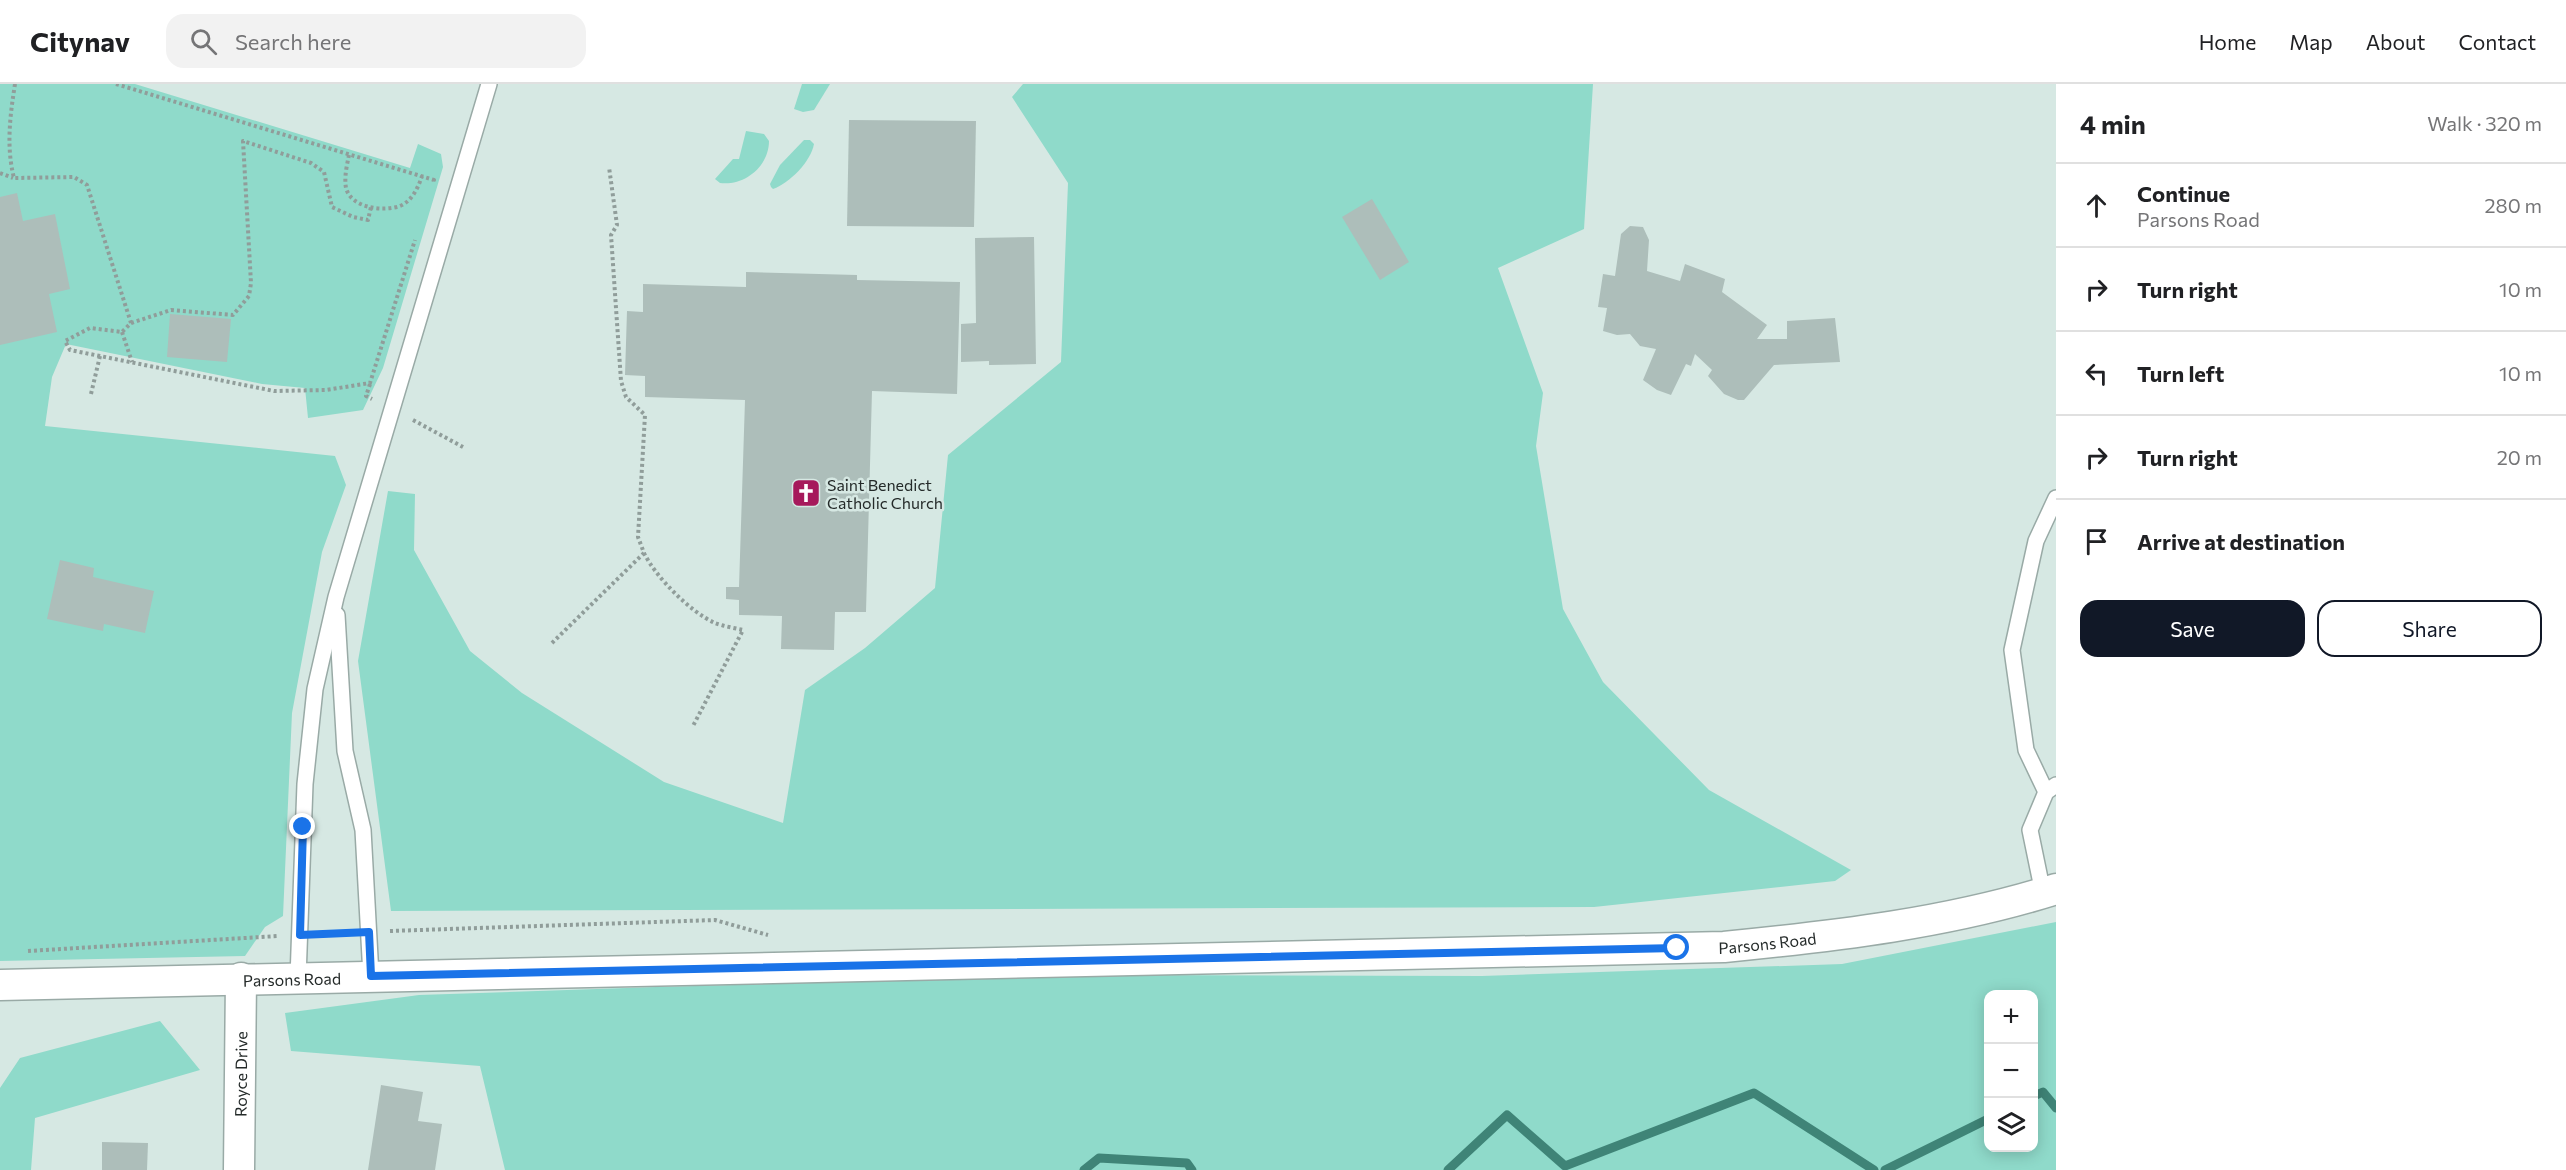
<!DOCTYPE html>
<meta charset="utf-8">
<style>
body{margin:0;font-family:Commissioner,sans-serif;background:#f2f2f2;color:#202124}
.controls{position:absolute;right:18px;bottom:18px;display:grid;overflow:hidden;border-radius:12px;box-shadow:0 3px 15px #0003}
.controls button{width:54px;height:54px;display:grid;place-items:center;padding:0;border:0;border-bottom:2px solid #e0e0e0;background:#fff;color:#202124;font:30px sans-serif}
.stop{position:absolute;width:18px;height:18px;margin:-14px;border:4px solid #1a73e8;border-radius:50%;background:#fff}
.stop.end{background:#1a73e8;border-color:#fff;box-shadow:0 2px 6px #0008}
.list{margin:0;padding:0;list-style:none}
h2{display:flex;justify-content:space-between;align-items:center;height:78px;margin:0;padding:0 24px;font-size:26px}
h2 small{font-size:20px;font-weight:400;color:#757577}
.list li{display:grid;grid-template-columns:39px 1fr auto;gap:18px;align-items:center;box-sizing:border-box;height:84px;padding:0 24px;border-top:2px solid #e0e0e0}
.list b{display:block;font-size:22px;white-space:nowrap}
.list p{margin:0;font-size:20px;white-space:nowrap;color:#757577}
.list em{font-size:20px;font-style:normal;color:#757577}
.actions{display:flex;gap:12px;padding:18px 24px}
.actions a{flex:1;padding:14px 0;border:2px solid #111827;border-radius:18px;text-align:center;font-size:21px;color:#111827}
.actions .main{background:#111827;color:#fff}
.icon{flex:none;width:33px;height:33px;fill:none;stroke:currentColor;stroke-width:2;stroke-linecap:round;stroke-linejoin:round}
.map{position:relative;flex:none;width:2056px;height:1086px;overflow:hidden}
header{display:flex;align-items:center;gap:36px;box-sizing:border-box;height:84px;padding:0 30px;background:#fff;border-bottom:2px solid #e0e0e0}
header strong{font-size:28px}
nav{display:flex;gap:33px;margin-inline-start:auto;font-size:21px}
.search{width:420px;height:54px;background:#f2f2f2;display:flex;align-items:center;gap:15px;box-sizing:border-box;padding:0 21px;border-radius:18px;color:#757577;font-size:22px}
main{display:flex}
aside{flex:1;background:#fff}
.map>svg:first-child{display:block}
.green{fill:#8fdaca;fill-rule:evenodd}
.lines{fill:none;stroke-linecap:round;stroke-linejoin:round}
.stream{stroke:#3f8477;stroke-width:9}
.building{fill:#adbeba}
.service-casing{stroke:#99aaa6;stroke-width:18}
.minor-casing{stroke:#99aaa6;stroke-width:33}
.path{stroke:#909d9a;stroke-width:4;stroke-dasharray:3 3;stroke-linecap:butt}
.service{stroke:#fff;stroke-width:15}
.minor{stroke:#fff;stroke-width:30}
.route{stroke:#1a73e8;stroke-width:8}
.labels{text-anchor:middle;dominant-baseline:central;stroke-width:5;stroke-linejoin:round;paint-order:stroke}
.poi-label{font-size:16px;fill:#242a29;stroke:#d6e8e3;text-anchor:start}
.street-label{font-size:16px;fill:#242a29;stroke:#d6e8e3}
</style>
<header>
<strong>Citynav</strong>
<div class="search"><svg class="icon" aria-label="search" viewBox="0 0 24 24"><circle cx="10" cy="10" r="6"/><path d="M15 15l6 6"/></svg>Search here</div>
<nav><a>Home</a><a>Map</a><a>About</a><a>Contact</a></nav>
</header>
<main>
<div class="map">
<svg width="2056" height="1086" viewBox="0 0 2056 1086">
<rect width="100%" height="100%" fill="#d6e8e3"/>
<g class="green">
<path d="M0 0H135L410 84 418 60 441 70 443 83 383 284 363 326 308 334 305 304 262 300 66 260 52 293 45 342 335 372 346 401 322 468 292 629 283 832 265 843 245 872 0 877Z"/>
<path d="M802 0H830L814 26 803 28 794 25Z"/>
<path d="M1023 0H1593L1584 145 1498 184 1543 309 1536 362 1563 525 1603 598 1709 706 1851 786 1835 797 1594 823 391 827 358 577 388 407 415 410 414 466 470 567 522 609 664 698 783 739 805 606 865 564 935 504 948 371 1061 278 1068 99 1012 13Z"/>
<path d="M746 47 764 50 769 57C769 82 745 102 720 99L715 95 733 75H739Z"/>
<path d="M804 56H810L814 60C811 77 790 99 773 105L771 103 770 100 780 81Z"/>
<path d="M2056 838V1086H505L480 982 291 967 285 929 419 911 656 903 1121 891 1482 892 1842 880ZM1988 910H2034V1064H1988Z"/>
<path d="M160 937 200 986 35 1034 31 1086H0V1004L20 974Z"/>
</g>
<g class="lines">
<g class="stream">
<path d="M2034 1012 2043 1008 2056 1024"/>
<path d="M1084 1086 1099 1074 1187 1079 1192 1086"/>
<path d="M1448 1086 1507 1031 1565 1082 1754 1009 1874 1086"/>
<path d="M1885 1086 1988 1035"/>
</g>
</g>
<g class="building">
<path d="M849 36 976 37 974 143 847 142Z"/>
<path d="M17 109 23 137 55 130 70 205 49 210 57 248 0 261V113Z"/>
<path d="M1372 115 1409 178 1380 196 1342 133Z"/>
<path d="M1630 142 1643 143 1649 156 1647 187 1680 197 1685 180 1725 195 1722 208 1767 241 1757 255H1787V237L1835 234 1840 278 1774 281 1744 316H1738L1724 310 1708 292 1712 286 1695 270 1691 282 1686 280 1671 311 1657 306 1643 296 1656 265 1640 262 1630 250 1617 251 1603 247 1607 224 1598 223 1603 190 1615 192 1621 150Z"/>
<path d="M1034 153 1036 280 989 281V277L961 278V240L976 239 975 154Z"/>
<path d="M746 188 857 191V196L960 198 957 310 872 307 866 528H835L834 566 781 565 782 532 739 531V516L726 515V503H739L745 316 645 313V292L625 291 627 227 643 228V200L746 203Z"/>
<path d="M170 230 231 235 227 278 167 273Z"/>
<path d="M60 476 94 484 93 493 154 507 145 549 104 540 103 547 47 535Z"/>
<path d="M381 1001 423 1008 418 1037 442 1040 435 1086H368Z"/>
<path d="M102 1058 148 1059 147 1086H102Z"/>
</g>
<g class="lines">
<g class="service-casing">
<g id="service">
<path d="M337 531 345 667 363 746 371 892"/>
<path d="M2046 708 2026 666 2012 566 2036 457 2056 414"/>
<path d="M2043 809 2030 746 2046 708 2056 701"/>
<path d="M298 894 305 700 315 605 336 513 489 0"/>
</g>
</g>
<g class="minor-casing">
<g id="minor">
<path id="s1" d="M0 901 1724 863C1836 852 1949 839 2056 805"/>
<path id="s2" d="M239 1086 241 894"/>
</g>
</g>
<g class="path">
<path d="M15 0C10 32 6 63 14 94L74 93 87 101 131 239 122 248 90 244 65 257 70 266 274 307 326 306 370 299 415 156"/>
<path d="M116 0 434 96 433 97"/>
<path d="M349 71C347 81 344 93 346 104 351 124 383 128 400 122 412 117 418 104 422 92"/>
<path d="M0 89 13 94"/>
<path d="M131 239 171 226 233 231 249 212 251 199 243 57 311 79 324 88 332 123 353 133 368 136 371 123"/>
<path d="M122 248 132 278"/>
<path d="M370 300 366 312 372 315"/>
<path d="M91 310 100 272"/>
<path d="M413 336 463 363"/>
<path d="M644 469C655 492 690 528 715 539 723 542 734 544 743 546L693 642"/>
<path d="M552 559 644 469 638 453 645 331 626 313 621 297 611 151 617 141 609 83"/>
<path d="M390 847 715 836 768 851"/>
<path d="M321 850 347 849"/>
<path d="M28 867 278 852"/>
</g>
<use href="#service" class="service"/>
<use href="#minor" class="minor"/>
</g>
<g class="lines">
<path class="route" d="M303 743 300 851 369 848 371 892 1677 864"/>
</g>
<defs>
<g id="church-square" transform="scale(1.5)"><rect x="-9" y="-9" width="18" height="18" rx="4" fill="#a6195b" stroke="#d6e8e3"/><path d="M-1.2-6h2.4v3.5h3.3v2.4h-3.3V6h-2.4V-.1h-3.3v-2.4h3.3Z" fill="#fff"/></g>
</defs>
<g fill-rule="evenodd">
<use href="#church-square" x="806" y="409"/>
</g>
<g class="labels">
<g class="poi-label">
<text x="827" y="400">Saint Benedict<tspan x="827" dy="18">Catholic Church</tspan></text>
</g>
<g class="street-label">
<text stroke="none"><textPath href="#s1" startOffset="1768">Parsons Road</textPath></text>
<text stroke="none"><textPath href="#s1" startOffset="292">Parsons Road</textPath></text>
<text stroke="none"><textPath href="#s2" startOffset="96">Royce Drive</textPath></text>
</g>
</g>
</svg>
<div class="controls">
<button>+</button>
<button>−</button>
<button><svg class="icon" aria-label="layers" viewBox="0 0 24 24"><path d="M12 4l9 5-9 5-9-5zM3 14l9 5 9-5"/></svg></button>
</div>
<div class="stop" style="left:1677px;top:864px"></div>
<div class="stop end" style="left:303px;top:743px"></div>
</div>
<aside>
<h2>4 min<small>Walk · 320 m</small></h2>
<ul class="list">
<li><svg class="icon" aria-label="ahead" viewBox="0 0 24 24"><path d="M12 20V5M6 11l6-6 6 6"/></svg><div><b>Continue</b><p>Parsons Road</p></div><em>280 m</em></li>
<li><svg class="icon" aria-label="right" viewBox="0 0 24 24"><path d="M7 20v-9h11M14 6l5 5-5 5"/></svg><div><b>Turn right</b></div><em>10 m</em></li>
<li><svg class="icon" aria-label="left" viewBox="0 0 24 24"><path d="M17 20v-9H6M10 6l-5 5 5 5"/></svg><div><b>Turn left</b></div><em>10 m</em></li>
<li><svg class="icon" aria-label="right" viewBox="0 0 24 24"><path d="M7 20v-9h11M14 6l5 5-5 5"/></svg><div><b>Turn right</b></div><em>20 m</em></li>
<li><svg class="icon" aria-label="arrive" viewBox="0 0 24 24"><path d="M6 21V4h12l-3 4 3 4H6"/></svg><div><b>Arrive at destination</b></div></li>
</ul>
<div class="actions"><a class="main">Save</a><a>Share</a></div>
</aside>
</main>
